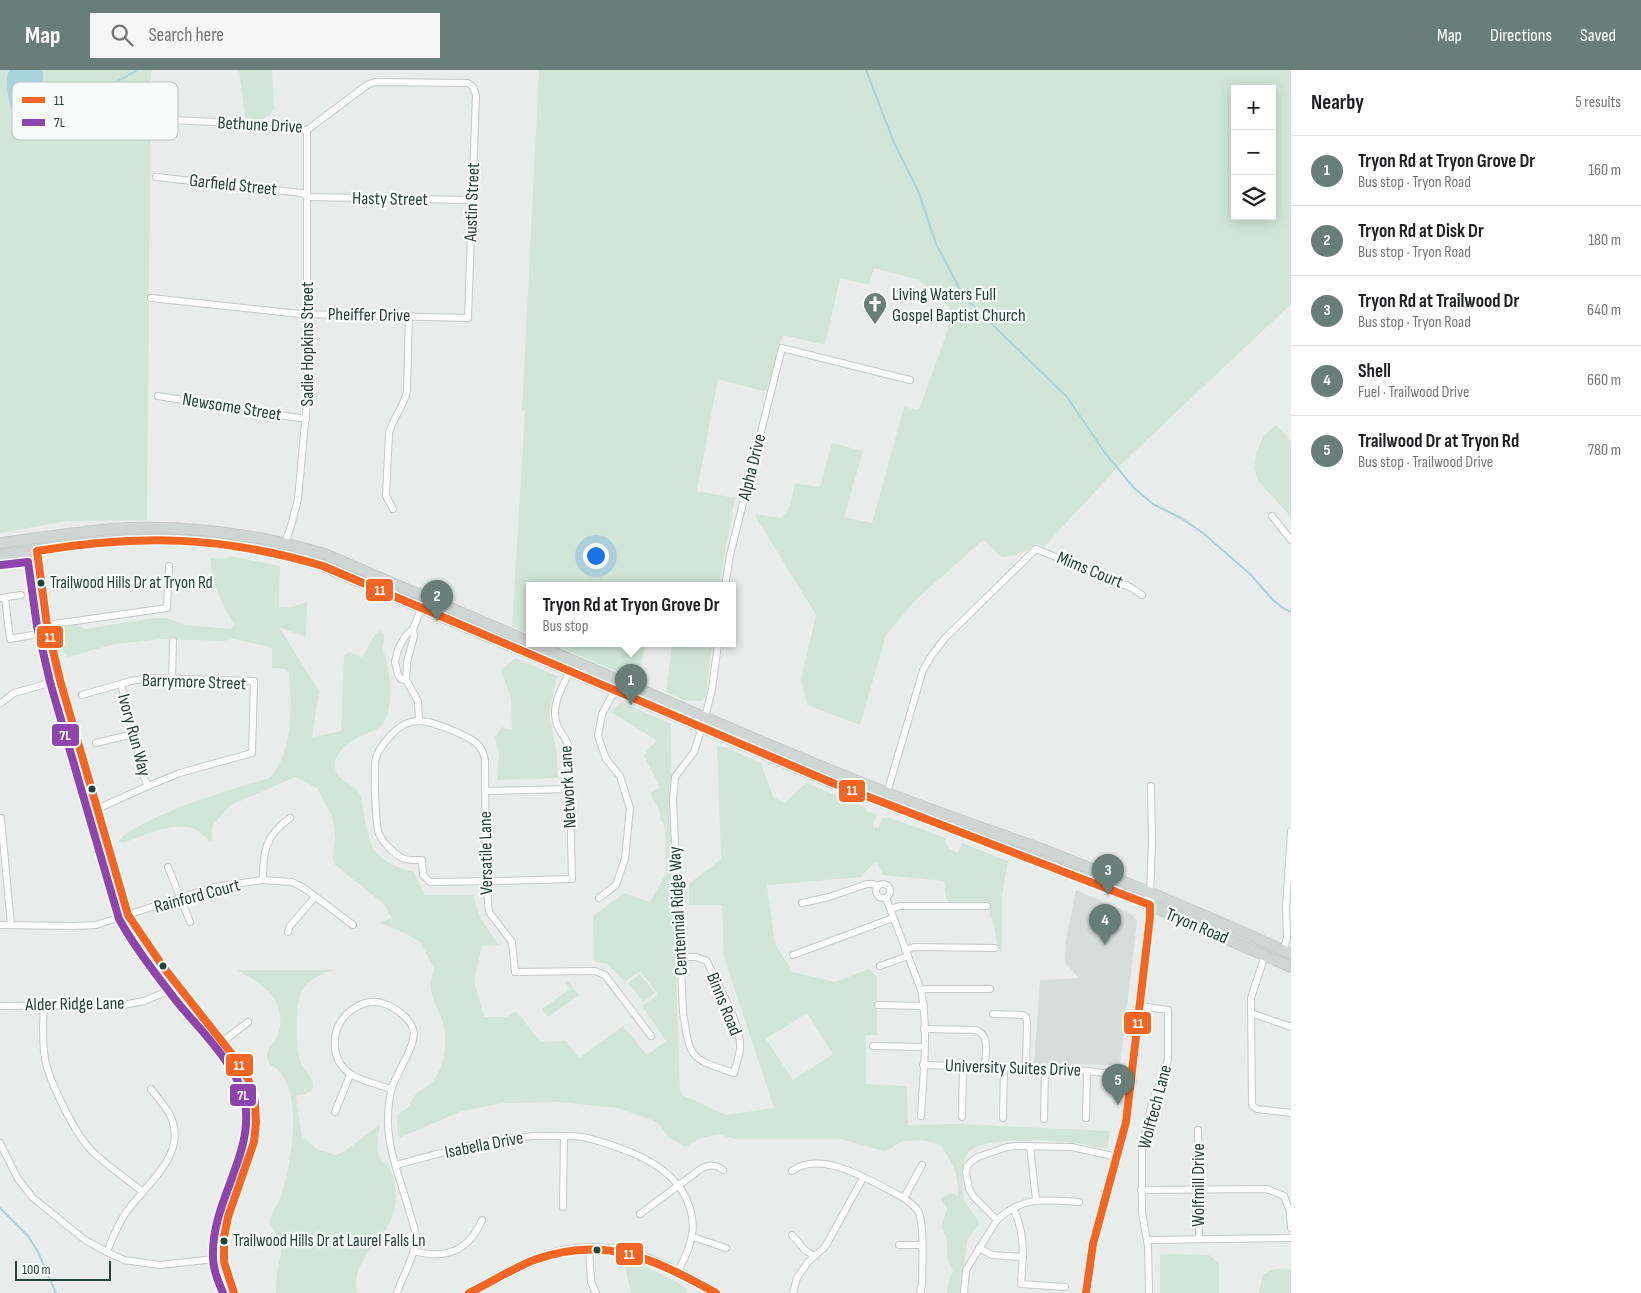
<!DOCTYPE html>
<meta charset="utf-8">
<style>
body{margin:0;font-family:"Sofia Sans Condensed",sans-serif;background:#f6f6f6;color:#202124}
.controls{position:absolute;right:15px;top:15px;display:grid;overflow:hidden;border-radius:0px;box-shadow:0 2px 12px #0003}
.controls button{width:45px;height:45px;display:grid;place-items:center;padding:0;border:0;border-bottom:1px solid #e0e0e0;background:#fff;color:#202124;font:25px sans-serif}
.scale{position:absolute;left:15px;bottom:12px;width:96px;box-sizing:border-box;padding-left:5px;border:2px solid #24423a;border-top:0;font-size:14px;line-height:18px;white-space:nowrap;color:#24423a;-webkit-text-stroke:4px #f7fbf9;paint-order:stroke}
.you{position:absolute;left:595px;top:485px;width:18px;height:18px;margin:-12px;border:4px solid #fff;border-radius:50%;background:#1a73e8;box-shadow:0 0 0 8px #1a73e833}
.badge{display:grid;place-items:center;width:32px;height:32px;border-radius:50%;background:#697e78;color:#fff;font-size:16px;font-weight:700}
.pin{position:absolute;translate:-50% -41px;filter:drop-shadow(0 1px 2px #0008)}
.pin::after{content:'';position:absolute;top:26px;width:18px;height:15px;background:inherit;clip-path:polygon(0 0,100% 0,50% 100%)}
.popup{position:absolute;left:526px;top:512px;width:210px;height:65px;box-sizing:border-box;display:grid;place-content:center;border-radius:0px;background:#fff;filter:drop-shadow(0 1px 4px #0005);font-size:16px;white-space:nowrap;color:#757577}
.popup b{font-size:19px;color:#202124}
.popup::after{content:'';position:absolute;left:50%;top:100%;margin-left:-10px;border:10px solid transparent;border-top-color:#fff}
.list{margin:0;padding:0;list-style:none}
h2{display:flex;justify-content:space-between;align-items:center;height:65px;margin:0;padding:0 20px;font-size:21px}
h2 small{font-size:16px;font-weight:400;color:#757577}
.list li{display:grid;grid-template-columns:32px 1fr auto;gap:15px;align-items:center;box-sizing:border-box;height:70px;padding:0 20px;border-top:1px solid #e0e0e0}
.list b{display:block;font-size:19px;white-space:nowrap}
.list p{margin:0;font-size:16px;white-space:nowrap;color:#757577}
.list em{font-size:16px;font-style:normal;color:#757577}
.icon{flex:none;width:28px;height:28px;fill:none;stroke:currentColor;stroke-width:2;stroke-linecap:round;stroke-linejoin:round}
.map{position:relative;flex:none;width:1291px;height:1223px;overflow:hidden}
header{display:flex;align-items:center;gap:30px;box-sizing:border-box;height:70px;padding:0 25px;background:#697e78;color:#fff}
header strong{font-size:24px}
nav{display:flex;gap:28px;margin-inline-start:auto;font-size:18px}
.search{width:350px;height:45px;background:#f6f6f6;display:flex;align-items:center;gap:12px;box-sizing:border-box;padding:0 18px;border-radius:0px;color:#757577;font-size:19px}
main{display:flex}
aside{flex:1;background:#fff}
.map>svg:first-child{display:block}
.built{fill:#d6dedb}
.green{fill:#d1e6d8;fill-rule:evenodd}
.water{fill:#a9d4db}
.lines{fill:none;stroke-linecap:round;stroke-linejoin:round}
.stream{stroke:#a9d4db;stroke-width:2}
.street-casing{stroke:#c5cac8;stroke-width:8}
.secondary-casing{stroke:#c3cbc8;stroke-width:11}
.primary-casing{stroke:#c3ccc9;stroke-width:12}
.street{stroke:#fcfcfc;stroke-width:6}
.secondary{stroke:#fcfcfc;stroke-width:9}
.primary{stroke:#cfd7d5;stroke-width:10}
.bus-1-casing{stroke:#f7fbf9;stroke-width:11}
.bus-2-casing{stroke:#f7fbf9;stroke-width:11}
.bus-1{stroke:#f26522;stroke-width:8}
.bus-2{stroke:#8e44ad;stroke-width:8}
.bus-dot{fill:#24423a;stroke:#f7fbf9;stroke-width:2}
.labels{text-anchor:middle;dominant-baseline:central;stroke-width:4.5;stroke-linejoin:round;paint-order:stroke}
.bus-label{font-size:17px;fill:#24423a;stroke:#f7fbf9;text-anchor:start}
.street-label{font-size:18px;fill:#24423a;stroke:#f7fbf9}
.poi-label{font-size:18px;fill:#24423a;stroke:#f7fbf9;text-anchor:start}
.key{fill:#f7fbf9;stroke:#b8c4c0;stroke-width:1}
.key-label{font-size:14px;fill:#24423a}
.line-badge{stroke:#f7fbf9;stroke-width:2}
.badge-label{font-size:14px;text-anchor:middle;font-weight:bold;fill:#fff}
</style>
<header>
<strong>Map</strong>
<div class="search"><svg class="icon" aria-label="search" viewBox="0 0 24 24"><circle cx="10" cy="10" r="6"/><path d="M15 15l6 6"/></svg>Search here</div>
<nav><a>Map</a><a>Directions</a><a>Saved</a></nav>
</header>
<main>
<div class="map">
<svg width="1291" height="1223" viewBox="0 0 1291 1223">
<rect width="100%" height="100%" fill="#e8edeb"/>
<path class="built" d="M1076 820 1131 844 1137 851 1120 995 1034 994 1040 910 1079 908 1065 892 1066 870Z"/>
<g class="green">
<path d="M0 0H9L7 9 34 62H41L42 58 43 0H153L151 3 147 450 67 451 0 463Z"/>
<path d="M239 0H272L274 39 269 46C261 50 253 51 245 47Z"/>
<path d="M539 0H1291V234L1115 400 1044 477 1037 474 1017 485 1002 487 983 470 917 529 886 565 860 655 807 635 801 609 816 545 754 444 782 448 790 436 795 413 820 417 832 373 863 381 844 447 872 453 904 337 917 340 919 339 944 271 949 253 950 238 919 210 874 198 869 215 840 208 825 275 783 265 766 322 718 309 697 421 735 428 719 516H530V564L512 556 525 341 522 340ZM1235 19H1272V146H1235Z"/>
<path d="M1276 355 1291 371V447L1258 411 1254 398 1256 383 1264 365Z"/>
<path d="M230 486 280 496 279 537H292L307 532 306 567 279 557 319 621 312 667 341 661 344 585 349 582 362 587 376 563 381 561 384 563C385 568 383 573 383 578 384 585 387 591 388 597 391 613 392 635 385 650 379 662 368 662 357 668 347 673 333 685 335 697 337 713 354 712 360 724 364 740 365 758 371 773 376 789 399 799 414 802L425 825H474C476 845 488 859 499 875L482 876 474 910 484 947H506L516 941 541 972 566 971 579 988 623 956 647 985 666 971 642 936 658 924 640 901 625 912 607 894 594 891 593 846 624 823 650 832 666 804 665 756 660 749V742L650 723 660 717 644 686 649 678 655 673 656 670 611 642 621 632 671 654 673 825 680 1020 682 1025 726 1045 774 1038 724 887 722 835H689V814L721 789 717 676 727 678 761 693 773 727 785 733 806 713 863 736 868 742 876 744 873 757 878 758 883 748H890L946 768 945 772 949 779 958 783 962 773 1008 791 1002 826V883L998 878 993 851 990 847 989 833 949 832 946 828 944 811 883 805 877 792 873 794 861 807 767 815 775 874 793 902 835 912 869 899 877 907V965H866V1014L907 1016 908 1055 959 1054 1110 1061 1108 1077C1098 1080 1087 1074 1077 1073 1054 1071 983 1065 968 1083 961 1092 962 1113 963 1125 964 1137 977 1143 979 1154L967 1170 961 1223H947L949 1209 953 1200 948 1191 946 1166 941 1158 947 1139 941 1130 942 1127 952 1123 958 1127C958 1101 954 1097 941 1075L923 1070 902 1071 892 1078 884 1081 841 1069H734L718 1064 702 1068 685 1077 668 1067 659 1054 654 1051 618 1038 558 1032 504 1033 462 1041 399 1068 397 1053 398 1044C402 1042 408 1038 410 1034 412 1031 413 1027 416 1024 421 1019 429 1017 434 1010 444 996 447 975 444 958 441 939 422 920 435 900L420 872 405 863 381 853 391 848 385 835 334 794 333 787 335 768 332 746 317 718 295 707 231 735 212 756V770L210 772C205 766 199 760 191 758 170 752 143 766 123 773L119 772C123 763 134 759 143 754 183 733 226 721 269 708 293 686 292 633 289 602L285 599 272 598V579L270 577 233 569 223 571 162 569 115 574 68 587C61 581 59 567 61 558L76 554 85 559 153 548H168L184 555 231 559 234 554C222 534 211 511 210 488L224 489ZM807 943 833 984 793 1010 766 969Z"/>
<path d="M552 574H646L636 610Z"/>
<path d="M672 574H712L706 625 701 631 684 630 666 622Z"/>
<path d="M516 588 557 606 549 645 557 684 558 708 497 710 499 685 495 667 502 657 512 660 511 629 501 600Z"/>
<path d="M237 900H334C323 903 308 909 302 921 295 935 295 979 301 993 305 1003 316 1008 312 1020L306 1024 297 1025 296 1028 302 1066 317 1079 336 1085 345 1081 380 1054C379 1063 375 1076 379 1085 380 1090 385 1092 388 1096 397 1108 398 1132 393 1145 385 1168 347 1196 358 1223H276C276 1214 276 1205 278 1196 279 1191 282 1184 281 1178 280 1169 269 1155 270 1150 272 1142 278 1134 281 1126 291 1096 303 1026 279 1001 277 998 273 997 270 995 262 978 272 979 278 964 284 950 278 930 267 920 259 912 246 906 237 900Z"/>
<path d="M640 904 655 923 643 932 628 913Z"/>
<path d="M568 911 579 925 548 947 542 939 570 919 566 913Z"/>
<path d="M1172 1184 1209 1185 1219 1194V1223H1160V1185Z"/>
<path d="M624 1192C648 1195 667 1207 688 1219L686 1223H631Z"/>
<path d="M1275 1199H1291V1223H1259L1263 1204Z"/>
</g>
<path class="water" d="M9 0H43L42 58 41 62C13 63 2 21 9 0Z"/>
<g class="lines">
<g class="stream">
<path d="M866 0 895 75 919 123 936 174 964 227 1067 327 1105 383 1134 418 1153 434 1181 448 1203 463 1251 505 1273 530 1283 538 1291 542"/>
<path d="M40 30C47 29 53 30 60 29 86 27 115 14 137 0"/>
<path d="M0 1138 28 1166 37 1180 56 1223"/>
</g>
<g class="street-casing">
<g id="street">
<path d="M151 49 215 52 307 60 367 15 375 12 468 13 473 17 476 25 468 248 300 244 151 228"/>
<path d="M156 107 302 123 307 127 472 130"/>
<path d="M158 326 306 349"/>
<path d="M393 439 386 426 389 363C393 348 404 336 407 321L409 245"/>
<path d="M1272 446 1291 470"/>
<path d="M284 476 291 456 298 429 307 331V60"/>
<path d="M37 481 47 555 60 610 128 845C149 883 177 915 204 949 224 974 250 1000 255 1032 265 1089 219 1131 223 1187 224 1200 229 1211 234 1223"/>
<path d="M725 516 730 485 782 278 910 310"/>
<path d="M0 528 21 525"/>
<path d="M5 528 10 569 49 562"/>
<path d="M47 555 167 538 169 496"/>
<path d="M570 601C562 617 549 638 558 657 562 665 567 669 569 678L572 809 496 811 430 812 423 805 422 790C416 790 408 791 402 788 393 783 381 771 378 761 376 749 373 698 376 688 378 679 385 672 391 665 411 643 429 651 454 661 469 668 483 672 485 691L486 811 489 842 512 872 515 902 595 901 605 905 651 966"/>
<path d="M172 608 173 571"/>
<path d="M406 610 407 592 414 566 413 559"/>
<path d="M121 614 144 707 148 716"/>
<path d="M82 625 131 611 148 608 254 611 252 683 180 703 148 716 97 739"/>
<path d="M1 633 14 623 60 610"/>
<path d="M419 651 418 631 406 610 401 609 398 605 395 592 398 579 406 565 413 559 422 537"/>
<path d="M96 673 133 664"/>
<path d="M485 721 570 719"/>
<path d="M887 723 923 600 932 585 945 568 1036 479 1130 517 1142 525"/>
<path d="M1 748 11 855"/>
<path d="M168 797 190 852"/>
<path d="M263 810C263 781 265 766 290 748"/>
<circle cx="883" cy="821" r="7"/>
<path d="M1150 823 1152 773 1151 716"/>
<path d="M599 828 616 815 625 789 630 738 620 706 606 689 598 666 602 644 615 620"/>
<path d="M886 828 921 920C929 960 923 1006 921 1046"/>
<path d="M802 833 829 827 867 814H873L877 816"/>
<path d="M891 839 899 836H987"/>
<path d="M0 855 74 856 96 855 214 817 263 810 292 812 304 818 353 855"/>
<path d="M288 862 290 856 315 827"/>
<path d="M905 880 914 877 995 878"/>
<path d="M1283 881 1287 868 1286 838 1291 761"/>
<path d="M793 885 893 848"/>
<path d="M1265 885 1251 928 1252 1035 1257 1039 1291 1043"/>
<path d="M681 887H696L707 891 710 898C720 919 742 956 740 979 739 987 736 995 734 1003 689 988 690 989 683 942L673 730 675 707 694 682 705 648 712 619 718 574"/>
<path d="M880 896 908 886"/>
<path d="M921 920 927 919H990"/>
<path d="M878 935 924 936"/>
<path d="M0 936 123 935 144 931 163 923 175 912"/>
<path d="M44 936C43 953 42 972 45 989 49 1011 76 1066 92 1081 107 1096 126 1108 143 1122"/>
<path d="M1140 936 1168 940V989L1163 1006 1152 1032 1142 1080V1143L1148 1176 1149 1223"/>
<path d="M1251 943 1291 957"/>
<path d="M993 944 1023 945 1026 947 1027 952 1026 998"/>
<path d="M924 959 976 960C991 966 985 983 985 997"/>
<path d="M222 972 248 952"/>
<path d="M873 976 924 977"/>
<path d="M923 995 1069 999 1132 1006"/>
<path d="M391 1019C368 1011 338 1008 335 978 334 969 335 961 340 953 345 943 358 934 370 932 385 930 408 944 413 959 418 973 396 1003 392 1018 389 1028 388 1038 388 1048 387 1079 401 1111 409 1140 411 1148 415 1158 416 1166 417 1182 402 1207 397 1223"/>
<path d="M335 1042 350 1005"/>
<path d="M962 1047 963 996"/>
<path d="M1003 1048 1004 998"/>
<path d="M1086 1048 1087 1001"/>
<path d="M1044 1049 1045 998"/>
<path d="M1198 1060 1199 1169"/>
<path d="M0 1073 18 1109 33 1128 85 1170 107 1182 124 1190 160 1195 223 1188"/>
<path d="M1030 1076 1036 1130"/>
<path d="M396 1095C450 1081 503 1063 560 1066 567 1066 575 1066 582 1067 599 1070 614 1076 630 1082 650 1090 668 1101 681 1119 700 1149 694 1172 678 1201"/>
<path d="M792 1101C822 1078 876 1114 904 1128 909 1132 915 1136 918 1141 925 1152 922 1200 922 1215L920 1223"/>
<path d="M1141 1120 1267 1119 1284 1126 1290 1142 1291 1158"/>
<path d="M904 1128 922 1095"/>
<path d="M563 1137 564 1066"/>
<path d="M1013 1138C1026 1164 1023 1186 1021 1214L1065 1217"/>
<path d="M640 1144 702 1098C710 1095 716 1094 723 1100"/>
<path d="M997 1150 974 1127 969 1119 966 1103 967 1096 972 1091 978 1087 1007 1077 1017 1076 1072 1077 1117 1087"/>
<path d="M792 1165 805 1180 814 1186"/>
<path d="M693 1167 726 1178"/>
<path d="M1147 1170 1291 1168"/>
<path d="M899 1175H922"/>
<path d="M979 1178 992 1185 1023 1187"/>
<path d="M589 1179 591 1212 596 1223"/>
<path d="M414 1181C445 1190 469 1181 482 1150"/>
<path d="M107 1182C112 1169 117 1156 125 1144 145 1114 191 1084 169 1043 164 1035 157 1027 151 1019"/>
<path d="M793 1223 797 1208 808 1192 825 1177 863 1108"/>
<path d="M964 1223 966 1200 997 1150C1024 1125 1047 1130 1079 1132"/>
</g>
</g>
<g class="secondary-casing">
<g id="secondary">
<path d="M469 1223C491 1212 512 1199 535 1190 605 1162 656 1189 716 1223"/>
<path d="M1086 1223 1093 1174 1126 1052 1150 847V823"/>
</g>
</g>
<g class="primary-casing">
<g id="primary">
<path d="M0 473C42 468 86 460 128 458 196 456 263 465 327 485L530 572"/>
<path d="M0 485C39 481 78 473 117 471 187 466 257 475 323 496L835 714 1115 820 1291 897"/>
<path d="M534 574C655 625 775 680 898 727 949 747 1001 764 1052 783 1133 815 1213 848 1291 884"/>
</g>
</g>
<use href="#street" class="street"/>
<use href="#secondary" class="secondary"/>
<use href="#primary" class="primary"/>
<g class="bus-1-casing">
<g id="bus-1">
<path d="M234 1223 224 1192V1167L228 1147 254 1072 256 1053 255 1032 252 1020 248 1009 235 988 164 898 128 845 60 610 47 555 37 481C140 464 222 466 323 496L835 714 1150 835V847L1126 1052 1093 1174 1086 1223"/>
<path d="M469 1223C491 1212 512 1199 534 1190 605 1164 654 1189 716 1223"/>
</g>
</g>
<g class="bus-2-casing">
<path id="bus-2" d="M1 495 28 492 37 556 50 612 119 849C136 879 157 906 178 933 201 961 239 997 245 1033 254 1085 211 1132 213 1187 213 1199 218 1211 223 1223"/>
</g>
<use href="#bus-1" class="bus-1"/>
<use href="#bus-2" class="bus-2"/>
</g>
<defs>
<g id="church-pin" transform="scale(1.25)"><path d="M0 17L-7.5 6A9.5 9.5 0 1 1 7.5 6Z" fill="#697e78" stroke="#f7fbf9"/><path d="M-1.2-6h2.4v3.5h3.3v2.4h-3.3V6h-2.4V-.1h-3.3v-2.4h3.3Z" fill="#fff"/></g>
</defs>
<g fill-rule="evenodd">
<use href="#church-pin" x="875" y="234"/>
</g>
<g class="bus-dot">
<circle cx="41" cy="513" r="4.5"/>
<circle cx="92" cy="719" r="4.5"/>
<circle cx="163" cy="896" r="4.5"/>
<circle cx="224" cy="1171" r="4.5"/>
<circle cx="597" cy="1180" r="4.5"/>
</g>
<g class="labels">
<g class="bus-label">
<text x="50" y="513">Trailwood Hills Dr at Tryon Rd</text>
<text x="233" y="1171">Trailwood Hills Dr at Laurel Falls Ln</text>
</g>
<g class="street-label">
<text transform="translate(260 55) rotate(3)">Bethune Drive</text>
<text transform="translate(233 115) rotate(6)">Garfield Street</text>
<text transform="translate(390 129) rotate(1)">Hasty Street</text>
<text transform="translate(472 132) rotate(-88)">Austin Street</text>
<text transform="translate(369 245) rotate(1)">Pheiffer Drive</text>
<text transform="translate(307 274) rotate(-90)">Sadie Hopkins Street</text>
<text transform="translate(232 337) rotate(9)">Newsome Street</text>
<text transform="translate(752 397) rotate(-76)">Alpha Drive</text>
<text transform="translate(1090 500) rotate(22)">Mims Court</text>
<text transform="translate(194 612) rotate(2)">Barrymore Street</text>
<text transform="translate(134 665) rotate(75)">Ivory Run Way</text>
<text transform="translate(568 717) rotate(-93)">Network Lane</text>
<text transform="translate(486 783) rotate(-91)">Versatile Lane</text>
<text transform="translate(197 826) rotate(-15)">Rainford Court</text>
<text transform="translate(678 841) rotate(-93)">Centennial Ridge Way</text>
<text transform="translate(1197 856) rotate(23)">Tryon Road</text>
<text transform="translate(75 934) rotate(-1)">Alder Ridge Lane</text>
<text transform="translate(724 934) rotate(68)">Binns Road</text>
<text transform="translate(1013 998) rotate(2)">University Suites Drive</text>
<text transform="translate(1155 1037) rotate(-75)">Wolftech Lane</text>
<text transform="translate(484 1075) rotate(-11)">Isabella Drive</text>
<text transform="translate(1198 1115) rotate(-90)">Wolfmill Drive</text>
</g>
<g class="poi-label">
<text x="892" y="224">Living Waters Full<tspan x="892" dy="21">Gospel Baptist Church</tspan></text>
</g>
</g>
<rect x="12" y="12" width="166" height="58" rx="8" class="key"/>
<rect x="22" y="27" width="23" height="6" fill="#f26522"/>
<rect x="22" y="49" width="23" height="7" fill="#8e44ad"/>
<g class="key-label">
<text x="54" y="35">11</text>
<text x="54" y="57">7L</text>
</g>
<g class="line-badge">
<rect x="365" y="508" width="29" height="24" rx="5" fill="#f26522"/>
<rect x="36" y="555" width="28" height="24" rx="5" fill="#f26522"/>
<rect x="51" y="653" width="29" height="24" rx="5" fill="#8e44ad"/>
<rect x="838" y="709" width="28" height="24" rx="5" fill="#f26522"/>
<rect x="1123" y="941" width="29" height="24" rx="5" fill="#f26522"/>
<rect x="225" y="983" width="29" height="24" rx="5" fill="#f26522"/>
<rect x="229" y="1013" width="28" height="24" rx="5" fill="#8e44ad"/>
<rect x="615" y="1172" width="29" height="24" rx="5" fill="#f26522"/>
</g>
<g class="badge-label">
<text x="380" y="525">11</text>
<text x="50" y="572">11</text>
<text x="65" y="670">7L</text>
<text x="852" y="725">11</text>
<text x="1138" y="958">11</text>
<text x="239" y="1000">11</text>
<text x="243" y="1030">7L</text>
<text x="629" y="1189">11</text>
</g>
</svg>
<div class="controls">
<button>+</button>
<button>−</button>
<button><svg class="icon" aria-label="layers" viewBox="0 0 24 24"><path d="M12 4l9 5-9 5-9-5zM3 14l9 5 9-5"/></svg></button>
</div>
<div class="scale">100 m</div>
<div class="you"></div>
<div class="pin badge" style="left:631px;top:635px">1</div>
<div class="popup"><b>Tryon Rd at Tryon Grove Dr</b>Bus stop</div>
<div class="pin badge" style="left:437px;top:551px">2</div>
<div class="pin badge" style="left:1108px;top:825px">3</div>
<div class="pin badge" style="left:1105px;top:875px">4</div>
<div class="pin badge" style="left:1118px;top:1035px">5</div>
</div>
<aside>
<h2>Nearby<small>5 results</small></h2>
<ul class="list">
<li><span class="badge">1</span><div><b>Tryon Rd at Tryon Grove Dr</b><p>Bus stop · Tryon Road</p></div><em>160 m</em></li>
<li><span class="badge">2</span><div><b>Tryon Rd at Disk Dr</b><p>Bus stop · Tryon Road</p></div><em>180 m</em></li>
<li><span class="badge">3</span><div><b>Tryon Rd at Trailwood Dr</b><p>Bus stop · Tryon Road</p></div><em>640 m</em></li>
<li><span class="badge">4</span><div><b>Shell</b><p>Fuel · Trailwood Drive</p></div><em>660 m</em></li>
<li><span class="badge">5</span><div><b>Trailwood Dr at Tryon Rd</b><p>Bus stop · Trailwood Drive</p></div><em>780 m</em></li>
</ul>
</aside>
</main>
